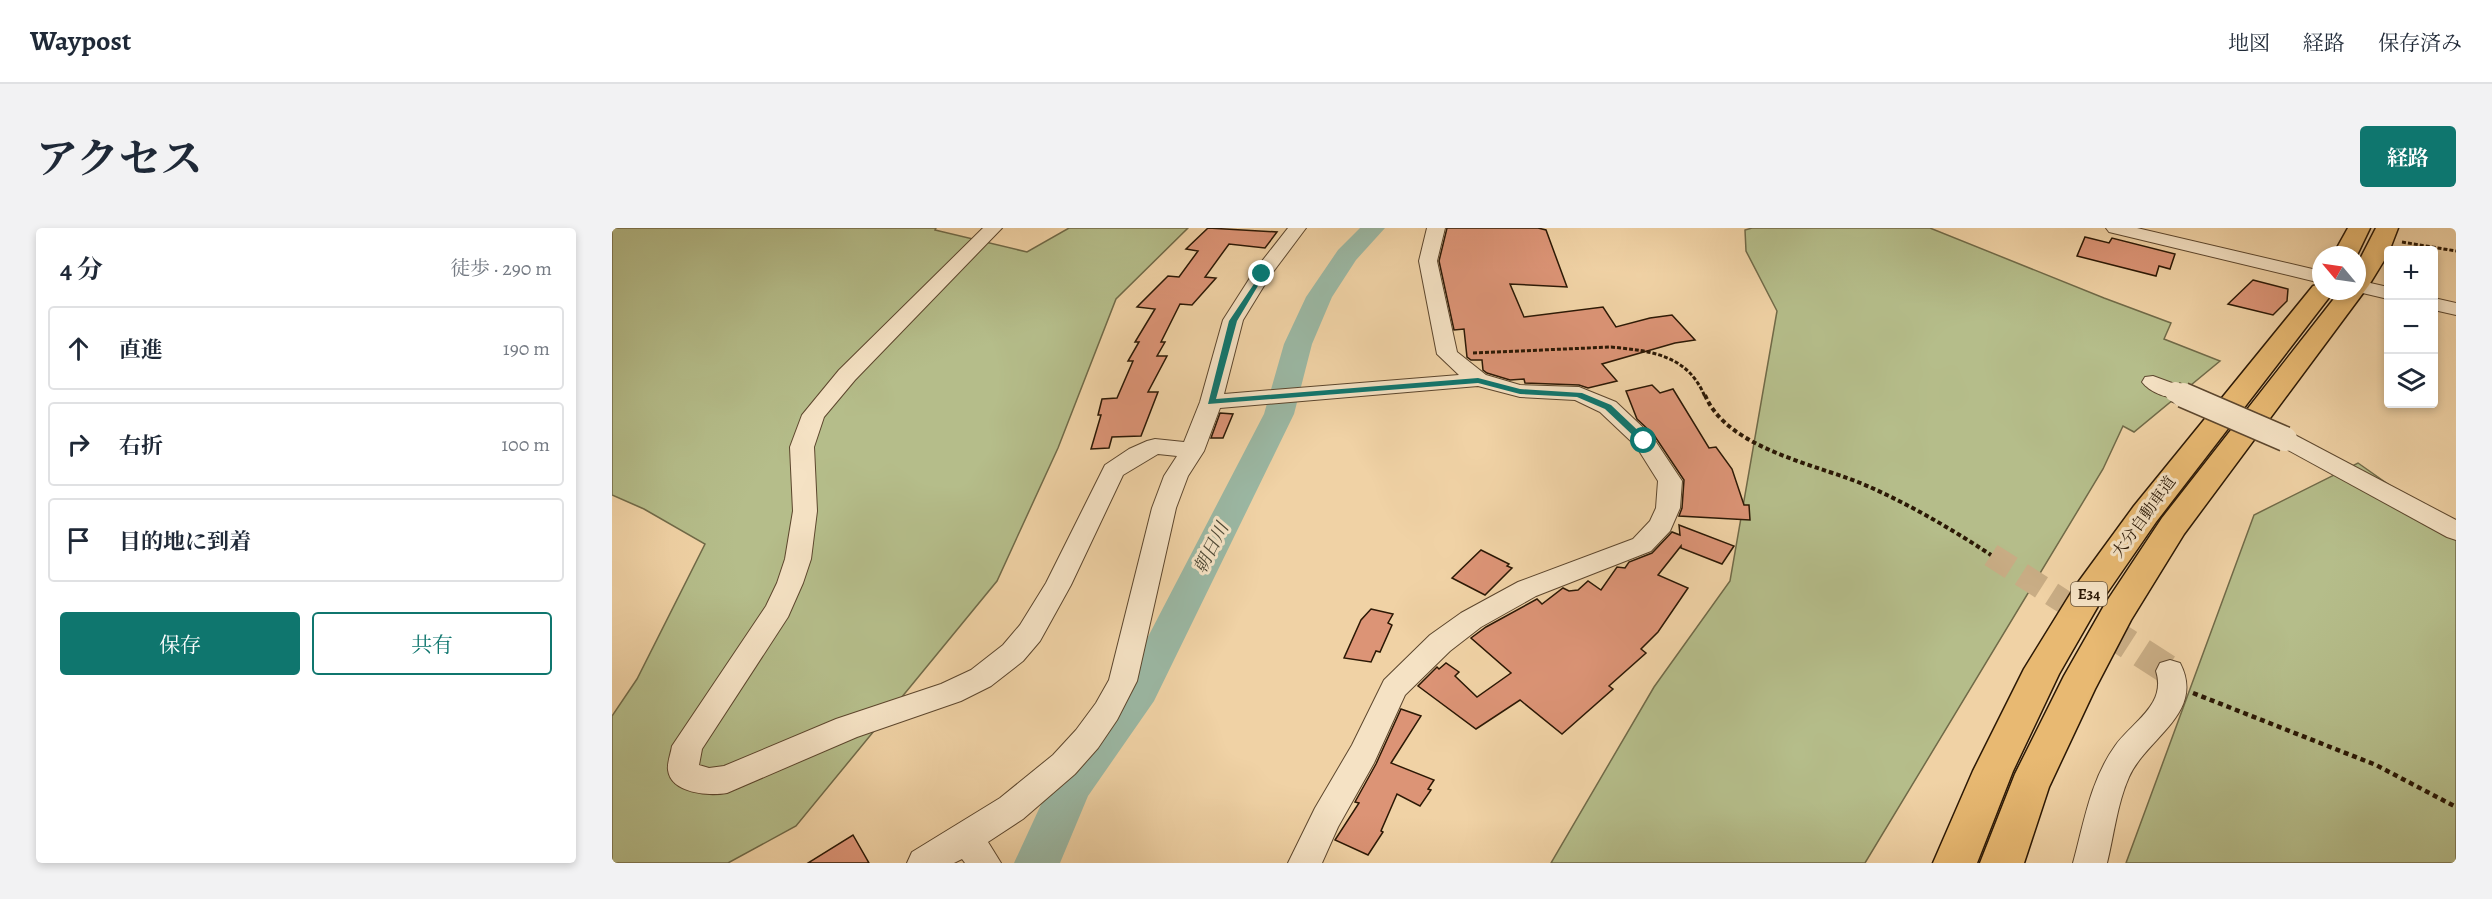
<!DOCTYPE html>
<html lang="ja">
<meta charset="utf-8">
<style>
body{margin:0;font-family:Alegreya,"Noto Serif JP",serif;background:#f2f2f3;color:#1f2937}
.controls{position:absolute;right:18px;top:18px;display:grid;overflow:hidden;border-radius:6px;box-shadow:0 3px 9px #0003}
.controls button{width:54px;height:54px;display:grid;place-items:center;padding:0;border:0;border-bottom:2px solid #e0e1e3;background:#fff;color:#1f2937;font:30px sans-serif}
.compass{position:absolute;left:1700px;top:18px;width:54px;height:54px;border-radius:50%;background:#fff;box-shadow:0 3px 9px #0003;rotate:299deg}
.stop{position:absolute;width:18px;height:18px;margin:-14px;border:4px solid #0f766e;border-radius:50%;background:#fff}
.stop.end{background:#0f766e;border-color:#fff;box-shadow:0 2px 6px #0008}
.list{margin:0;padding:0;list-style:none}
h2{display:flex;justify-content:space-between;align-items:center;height:78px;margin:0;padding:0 24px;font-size:26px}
h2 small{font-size:20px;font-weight:400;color:#747a83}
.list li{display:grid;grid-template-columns:39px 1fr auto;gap:18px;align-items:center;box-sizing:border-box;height:84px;margin:0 12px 12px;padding:0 12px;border:2px solid #e0e1e3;border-radius:6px}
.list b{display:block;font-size:22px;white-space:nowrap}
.list em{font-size:20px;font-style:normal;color:#747a83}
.actions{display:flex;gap:12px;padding:18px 24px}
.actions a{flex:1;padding:14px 0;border:2px solid #0f766e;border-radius:6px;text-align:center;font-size:21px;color:#0f766e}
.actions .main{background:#0f766e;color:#fff}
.icon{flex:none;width:33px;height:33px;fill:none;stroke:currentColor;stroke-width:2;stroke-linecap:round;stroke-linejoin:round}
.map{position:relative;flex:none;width:1844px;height:635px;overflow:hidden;border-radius:6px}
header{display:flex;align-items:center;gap:36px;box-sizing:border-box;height:84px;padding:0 30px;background:#fff;border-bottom:2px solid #e0e1e3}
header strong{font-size:28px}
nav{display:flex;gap:33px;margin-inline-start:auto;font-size:21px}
.intro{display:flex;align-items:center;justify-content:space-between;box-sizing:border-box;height:144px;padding:0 36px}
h1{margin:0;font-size:42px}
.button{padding:15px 27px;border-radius:6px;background:#0f766e;color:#fff;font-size:21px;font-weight:700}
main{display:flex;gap:36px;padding:0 36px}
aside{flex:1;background:#fff;border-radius:6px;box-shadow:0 3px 9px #0003}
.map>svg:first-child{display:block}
.green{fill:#b5bd8a;stroke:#706a48;stroke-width:1.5}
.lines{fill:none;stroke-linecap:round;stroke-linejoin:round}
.river{fill:#9bb8a4;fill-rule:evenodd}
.building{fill:#dc9476;stroke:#2b1805;stroke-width:1.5}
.minor-tunnel-far1{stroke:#c9ad85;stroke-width:24;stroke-dasharray:24 12;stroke-linecap:butt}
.minor-tunnel{stroke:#c9ad85;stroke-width:30;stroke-dasharray:30 15;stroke-linecap:butt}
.minor-casing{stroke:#5c462d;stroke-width:2}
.highway-casing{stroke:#2b1805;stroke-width:3}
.path-far2{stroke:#2b1805;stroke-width:3;stroke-dasharray:4 2;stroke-linecap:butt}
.path-far1{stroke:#2b1805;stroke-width:4;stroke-dasharray:4.5 3;stroke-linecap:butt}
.path{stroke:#2b1805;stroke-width:4.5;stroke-dasharray:5 4;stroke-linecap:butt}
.minor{fill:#f5e2c4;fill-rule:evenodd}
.highway{fill:#e8b972;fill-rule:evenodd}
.minor-bridge-far1-casing{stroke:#5c462d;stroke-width:22;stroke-linecap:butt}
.minor-bridge-casing{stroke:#5c462d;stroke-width:27;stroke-linecap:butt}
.minor-bridge-far1{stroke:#f5e2c4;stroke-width:20}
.minor-bridge{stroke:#f5e2c4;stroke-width:24}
.route{fill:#0f766e}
.labels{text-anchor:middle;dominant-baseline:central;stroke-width:6;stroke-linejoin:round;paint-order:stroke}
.shield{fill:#f5e2c4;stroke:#68553e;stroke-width:1.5}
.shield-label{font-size:15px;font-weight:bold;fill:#2b1805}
.street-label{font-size:16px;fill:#2b1805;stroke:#f5e2c4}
.water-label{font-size:18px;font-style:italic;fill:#4d4835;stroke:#f5e2c4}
</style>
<header>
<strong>Waypost</strong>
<nav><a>地図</a><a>経路</a><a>保存済み</a></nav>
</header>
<div class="intro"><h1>アクセス</h1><a class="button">経路</a></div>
<main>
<aside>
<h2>4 分<small>徒歩 · 290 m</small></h2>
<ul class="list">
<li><svg class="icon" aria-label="ahead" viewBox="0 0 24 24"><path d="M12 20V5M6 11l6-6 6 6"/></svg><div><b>直進</b></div><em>190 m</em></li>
<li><svg class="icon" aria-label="right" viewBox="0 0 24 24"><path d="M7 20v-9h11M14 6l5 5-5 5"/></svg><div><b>右折</b></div><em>100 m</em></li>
<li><svg class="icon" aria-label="arrive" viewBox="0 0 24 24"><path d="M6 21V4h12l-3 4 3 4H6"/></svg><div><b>目的地に到着</b></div></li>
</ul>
<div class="actions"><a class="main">保存</a><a>共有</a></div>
</aside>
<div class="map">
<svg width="1844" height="635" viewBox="0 0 1844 635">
<rect width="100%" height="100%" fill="#f0d2a5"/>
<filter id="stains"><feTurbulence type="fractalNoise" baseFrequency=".00333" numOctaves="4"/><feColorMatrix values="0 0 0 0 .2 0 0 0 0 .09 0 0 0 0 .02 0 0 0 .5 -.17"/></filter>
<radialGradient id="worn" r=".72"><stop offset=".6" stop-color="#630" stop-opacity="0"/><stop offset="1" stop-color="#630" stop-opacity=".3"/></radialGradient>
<g class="green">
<path d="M0 0H324L323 2 415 24 457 0H576L504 71 446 220 385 353 184 598 116 635H0V488L25 451 93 316 32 281 0 267Z"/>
<path d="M1140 0H1318L1492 70 1559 95 1552 111 1608 133 1522 204 1511 198 1491 241 1253 635H939L1042 459 1118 353 1165 83 1134 23 1133 2Z"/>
<path d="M1746 235 1844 304V635H1514L1642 287Z"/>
</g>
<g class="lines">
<path class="river" d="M748 0H773L744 32 720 69 700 116 682 186 542 473 476 568 448 635H402L444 544 514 451 652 186 672 116 694 69 726 22Z"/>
</g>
<g class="building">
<path d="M596 0 665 4 653 20 617 16 593 49 604 50 580 77 568 76 549 114H553L545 128H555L536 164H546L529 208 500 209 497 220 479 221 489 187H486L490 171 505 170 521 133H516L527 114H523L543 81 525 79 556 48 567 49 586 23 574 21Z"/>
<path d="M835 0H926L934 2 955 59 898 56 912 89 991 79 1004 99 1038 90 1060 87 1083 112 1063 115 990 136 1005 153 976 160 967 157 913 155 912 151 898 152 875 145 871 142 870 132H859L855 129 852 101 842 102 827 33Z"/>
<path d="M1473 9 1497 15 1500 10 1563 26 1558 41 1547 38 1544 48 1465 28Z"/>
<path d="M1641 52 1676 61 1675 73 1661 87 1616 76Z"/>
<path d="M1040 157 1048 165 1061 161 1097 220 1104 219 1120 241 1132 277H1137L1138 292 1067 288 1070 280 1072 252 1042 207 1025 191 1014 163Z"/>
<path d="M608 185 621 186 611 210H599Z"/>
<path d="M1067 297 1122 318 1110 336 1069 320V318L1046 347 1076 360 1046 404 1029 421 1034 425 997 458 1001 461 950 506 908 472 864 501 806 458 825 439 827 441 834 435 847 444 843 448 865 469 899 445 859 410 874 399 925 371 930 376 951 360 957 363 966 362 976 353 989 362 1005 339 1013 340 1017 334 1040 325 1060 304 1068 307Z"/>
<path d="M869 322 897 336 895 338 900 340 873 367 840 350Z"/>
<path d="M759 381 781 386 776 395 780 397 768 424 764 423 759 434 732 430 749 392Z"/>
<path d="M789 481 809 488 779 535 822 552 816 561 819 562 808 578 785 566 769 603 771 604 756 627 723 612 747 575 743 574 764 536Z"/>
<path d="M241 607 257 635H196Z"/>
</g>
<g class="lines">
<path class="minor-tunnel-far1" d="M1379 327 1457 377"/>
<path class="minor-tunnel" d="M1454 376 1558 443"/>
<g class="minor-casing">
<g id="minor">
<path d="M371 0H390L243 152 212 189 202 219 205 283 199 331 191 355 176 389 90 521 87 537 97 540 112 538 224 491 329 456 359 442 391 417 408 397 434 355 493 237 517 221 535 213 543 211 572 214 588 174 611 92 643 42 676 0H694L658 48 631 92 612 166 847 147 825 126 807 33 815 0H833L825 33 845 124 874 147 908 157 967 159 1004 174 1040 208 1070 253 1068 280 1058 303 1039 323 924 368 869 399 838 423 793 467 762 535 726 599 710 635H676L703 580 740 517 772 452 818 407 849 385 906 354 1021 311 1038 293 1044 280 1046 253 1024 218 988 184 963 172 908 169 866 158 608 180 592 223 576 248 564 280 525 453 505 492 486 520 463 546 411 591 376 614 389 635H353L350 631 342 635H295L300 624 388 570 441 527 464 502 484 475 497 452 540 280 552 248 565 228 546 226 511 247 459 357 428 413 411 433 379 458 349 473 245 509 115 565C98 568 59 566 56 542 55 535 59 525 60 518L154 378 165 355 173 331 181 283 178 219 190 187 227 142Z"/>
<path d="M1494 0H1525L1709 43V55L1497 4Z"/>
<path d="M1745 52 1776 59V71L1742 63H1745Z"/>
<path d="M1822 70 1844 75V87L1822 82Z"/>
<path d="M1541 148 1571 159 1574 164 1571 169C1558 172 1538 165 1530 154L1533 149Z"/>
<path d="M1673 204 1681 206 1844 292V312L1835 309 1665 216 1662 211 1665 206Z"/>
<path d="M1558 432 1568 435C1594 485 1535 509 1517 549 1505 576 1502 607 1495 635H1461C1472 595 1478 553 1503 518 1520 494 1555 477 1544 443L1548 435Z"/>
</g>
</g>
<g class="highway-casing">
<g id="highway">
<path d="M1736 0H1758L1745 27H1721Z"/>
<path d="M1764 0H1786L1776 26 1757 57 1572 306 1519 392 1483 461 1437 559 1412 635H1368L1403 546 1452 448 1493 376 1550 290 1728 63H1745V37Z"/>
<path d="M1709 56V63H1722L1544 294 1486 378 1447 446 1401 543 1365 635H1321L1361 543 1412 441 1462 360 1522 278 1701 58Z"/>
</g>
</g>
<g class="path-far2">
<path d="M1790 14 1844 23"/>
<path d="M861 125 999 119C1040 123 1076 127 1093 169"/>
</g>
<path class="path-far1" d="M1093 167C1116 223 1211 237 1260 260 1302 279 1341 302 1379 327"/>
<path class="path" d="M1581 465 1764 537 1844 579"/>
<use href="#minor" class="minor"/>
<use href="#highway" class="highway"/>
<g class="minor-bridge-far1-casing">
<path id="minor-bridge-far1" d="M1563 164 1574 169"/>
</g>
<g class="minor-bridge-casing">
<path id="minor-bridge" d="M1571 167 1673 211"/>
</g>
<use href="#minor-bridge-far1" class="minor-bridge-far1"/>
<use href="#minor-bridge" class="minor-bridge"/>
</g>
<path class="route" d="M650 44 653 46 625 93 604 171 866 150 908 161 970 165 999 177 1037 213 1029 215 993 181 965 169 908 166 866 155 596 176 617 93Z"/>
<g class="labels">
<rect class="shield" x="1459" y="354" width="36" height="24" rx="4.5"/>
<g class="shield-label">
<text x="1477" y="366">E34</text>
</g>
<g class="street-label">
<text transform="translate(1532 289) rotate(-54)">大分自動車道</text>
</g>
<g class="water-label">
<text transform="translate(599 320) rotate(-63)">朝日川</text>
</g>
</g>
<rect width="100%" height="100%" filter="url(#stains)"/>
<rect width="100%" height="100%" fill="url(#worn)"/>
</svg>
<div class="controls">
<button>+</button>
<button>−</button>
<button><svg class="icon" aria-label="layers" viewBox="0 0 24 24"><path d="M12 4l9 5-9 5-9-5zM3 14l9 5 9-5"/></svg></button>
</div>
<svg class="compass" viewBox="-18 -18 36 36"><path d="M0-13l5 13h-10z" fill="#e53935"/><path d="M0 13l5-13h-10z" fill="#747a83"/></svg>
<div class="stop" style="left:1032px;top:213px"></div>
<div class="stop end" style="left:650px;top:46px"></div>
</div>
</main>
